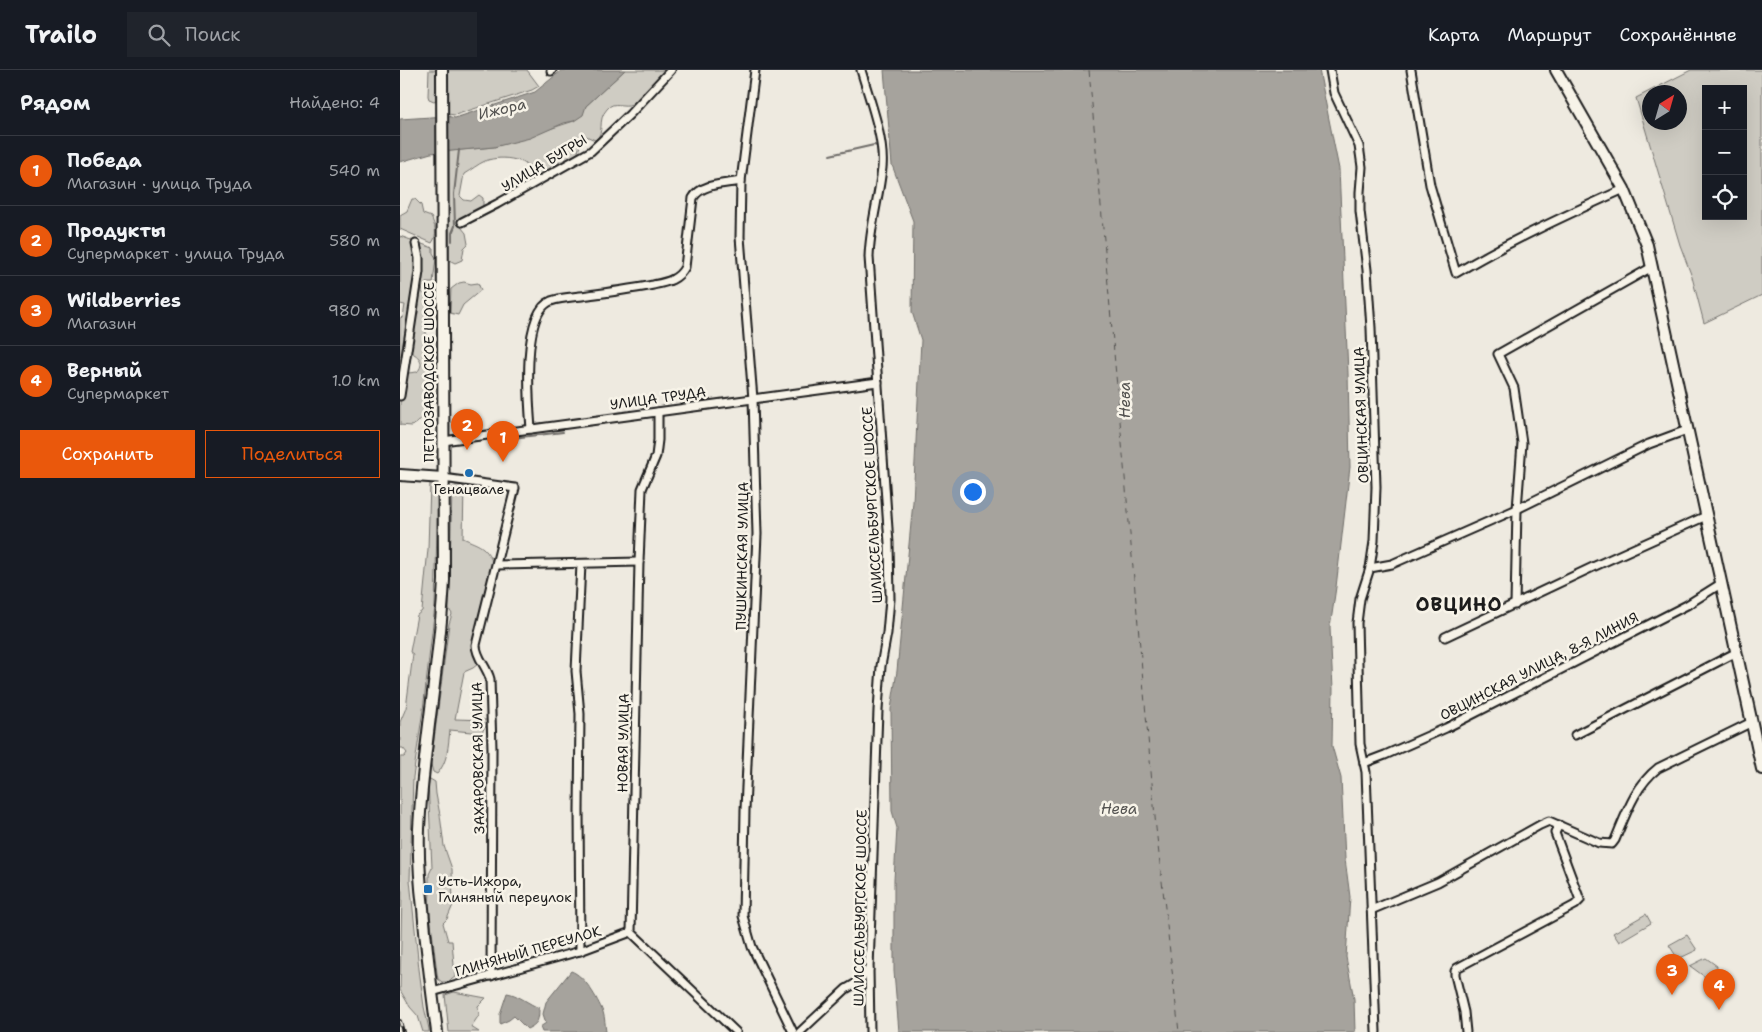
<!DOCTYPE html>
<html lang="ru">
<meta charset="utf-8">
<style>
body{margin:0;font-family:"Shantell Sans",sans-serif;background:#20242c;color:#f1f3f6}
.controls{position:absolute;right:15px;top:15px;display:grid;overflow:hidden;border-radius:0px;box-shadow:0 5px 20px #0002}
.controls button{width:45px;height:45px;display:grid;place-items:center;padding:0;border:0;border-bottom:1px solid #363941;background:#171b24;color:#f1f3f6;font:25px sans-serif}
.compass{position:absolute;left:1242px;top:15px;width:45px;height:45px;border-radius:50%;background:#171b24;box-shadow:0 5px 20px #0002;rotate:37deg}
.you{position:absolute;left:572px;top:421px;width:18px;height:18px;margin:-12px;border:4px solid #fff;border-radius:50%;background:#1a73e8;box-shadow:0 0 0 8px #1a73e833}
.badge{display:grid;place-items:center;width:32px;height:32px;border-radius:50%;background:#ea580c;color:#fff;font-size:16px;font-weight:700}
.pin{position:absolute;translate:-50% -41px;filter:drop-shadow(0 1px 2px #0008)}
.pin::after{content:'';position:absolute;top:26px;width:18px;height:15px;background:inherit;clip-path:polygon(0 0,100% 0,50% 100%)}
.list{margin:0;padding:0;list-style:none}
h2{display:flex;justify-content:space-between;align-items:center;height:65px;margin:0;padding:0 20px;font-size:21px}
h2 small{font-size:16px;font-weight:400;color:#9ea1a6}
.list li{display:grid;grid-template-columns:32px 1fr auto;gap:15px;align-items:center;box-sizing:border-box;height:70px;padding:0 20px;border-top:1px solid #363941}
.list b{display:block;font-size:19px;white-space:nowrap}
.list p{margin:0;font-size:16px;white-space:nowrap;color:#9ea1a6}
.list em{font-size:16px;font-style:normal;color:#9ea1a6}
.actions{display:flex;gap:10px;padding:15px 20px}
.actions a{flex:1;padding:11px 0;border:1px solid #ea580c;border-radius:0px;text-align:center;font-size:18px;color:#ea580c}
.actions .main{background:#ea580c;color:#fff}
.icon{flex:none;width:28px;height:28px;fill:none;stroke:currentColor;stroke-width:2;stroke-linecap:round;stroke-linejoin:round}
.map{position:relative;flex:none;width:1362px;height:962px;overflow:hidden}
header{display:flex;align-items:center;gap:30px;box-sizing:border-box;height:70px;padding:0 25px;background:#171b24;border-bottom:1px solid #363941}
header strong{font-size:24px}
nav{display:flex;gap:28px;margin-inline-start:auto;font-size:18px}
.search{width:350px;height:45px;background:#20242c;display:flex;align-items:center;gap:12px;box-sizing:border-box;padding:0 18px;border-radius:0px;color:#9ea1a6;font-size:19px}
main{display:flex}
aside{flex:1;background:#171b24}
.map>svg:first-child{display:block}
.green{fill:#cfccc3;stroke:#767470;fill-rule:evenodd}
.water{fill:#a6a39d;stroke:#6f6d69}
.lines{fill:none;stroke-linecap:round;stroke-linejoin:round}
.stream{stroke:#6f6d69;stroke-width:2}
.ferry{stroke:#535250;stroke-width:1;stroke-dasharray:6 5;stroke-linecap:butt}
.street-casing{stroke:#1c1c1c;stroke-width:11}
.secondary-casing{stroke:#1c1c1c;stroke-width:14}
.primary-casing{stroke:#1c1c1c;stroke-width:14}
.street{stroke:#f7f3e8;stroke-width:7}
.secondary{stroke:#f7f3e8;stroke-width:10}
.primary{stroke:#f7f3e8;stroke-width:10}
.rail-casing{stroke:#1c1c1c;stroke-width:4}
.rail{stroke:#f7f3e8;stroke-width:2;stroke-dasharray:5.5;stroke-linecap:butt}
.poi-dot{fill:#1f6fb2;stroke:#f7f3e8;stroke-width:2}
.labels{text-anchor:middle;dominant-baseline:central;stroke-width:5;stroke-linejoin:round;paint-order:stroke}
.street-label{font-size:14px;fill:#1c1c1c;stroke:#f7f3e8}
.poi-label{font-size:14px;fill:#1c1c1c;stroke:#f7f3e8}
.water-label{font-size:15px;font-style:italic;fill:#535250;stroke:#f7f3e8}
.district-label{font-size:19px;font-weight:bold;letter-spacing:1px;fill:#1c1c1c;stroke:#f7f3e8}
</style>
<header>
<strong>Trailo</strong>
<div class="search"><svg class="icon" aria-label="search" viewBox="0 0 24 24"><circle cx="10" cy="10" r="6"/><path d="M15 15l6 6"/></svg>Поиск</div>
<nav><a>Карта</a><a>Маршрут</a><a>Сохранённые</a></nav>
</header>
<main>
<aside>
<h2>Рядом<small>Найдено: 4</small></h2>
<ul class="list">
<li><span class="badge">1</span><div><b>Победа</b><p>Магазин · улица Труда</p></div><em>540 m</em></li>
<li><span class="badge">2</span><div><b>Продукты</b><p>Супермаркет · улица Труда</p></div><em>580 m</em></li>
<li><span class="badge">3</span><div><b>Wildberries</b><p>Магазин</p></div><em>980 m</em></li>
<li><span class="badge">4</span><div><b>Верный</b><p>Супермаркет</p></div><em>1.0 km</em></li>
</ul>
<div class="actions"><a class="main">Сохранить</a><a>Поделиться</a></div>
</aside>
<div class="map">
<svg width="1362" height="962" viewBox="0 0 1362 962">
<rect width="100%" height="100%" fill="#eeeae0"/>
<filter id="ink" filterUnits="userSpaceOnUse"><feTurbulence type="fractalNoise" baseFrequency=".02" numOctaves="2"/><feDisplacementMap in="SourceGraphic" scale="10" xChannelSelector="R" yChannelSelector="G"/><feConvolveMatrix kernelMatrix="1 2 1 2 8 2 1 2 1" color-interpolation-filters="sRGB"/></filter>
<g filter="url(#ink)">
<g class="green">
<path d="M29 0H38V16L35 22 36 30 34 31 29 29 28 26Z"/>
<path d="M48 0H127L139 16 132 20 55 45 48 44Z"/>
<path d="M225 0H265C254 10 246 28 232 34 223 38 214 30 207 39 196 51 206 63 195 70L186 66H183L177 85 140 106C129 90 104 84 85 91 78 94 71 100 64 104L60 126 64 130 71 131 79 125 83 128V137L57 152 66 163 68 174 64 178 62 190 55 193 49 190V81L94 77 174 51 186 36Z"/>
<path d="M1291 0H1362V225L1304 253 1292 207 1280 175 1236 28ZM1306 19H1343V146H1306ZM1250 22H1280V52H1250Z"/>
<path d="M12 129H15L21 135 23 144 31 147C35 155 38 165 32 173L0 159V145L7 141Z"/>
<path d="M0 166 33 178V183L36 188 33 213H26L23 217 22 222 26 227 29 238 26 261V284L30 301 28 311 27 335 24 345 17 353 12 356 0 355V304L17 302C25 294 20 286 10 282L0 286V248L3 247 5 235 0 234Z"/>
<path d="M64 212 71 214 78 213 81 220 63 235 58 245 50 243 51 219 59 213Z"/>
<path d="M30 413 35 414 38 420 35 536 23 640 13 707 10 810 19 899 24 937 29 959V962H23L18 946 10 937 0 920 2 821 0 817V687H4L7 683 3 678H0V652L6 638 13 584 10 582 17 545 22 541 28 479Z"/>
<path d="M57 415 64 417 63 468C80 476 85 475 93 493L73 576 74 584 78 594 73 598 64 602 55 649 87 650V656L84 658 82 663 50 660C48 676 48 692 37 704L33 702 30 691 33 677 49 554 52 544 49 539 52 418Z"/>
<path d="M30 709 35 712 36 724 40 745 44 776 52 799 53 835 47 849 43 853 48 871H52L55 907 48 912H42L38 909 37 903 29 836 30 822 34 821V814H29V804L32 798 28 711Z"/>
<path d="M1246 844 1251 853 1219 872 1213 863Z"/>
<path d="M1287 865 1297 880 1278 889 1269 875Z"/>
<path d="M1306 888 1317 896 1316 906 1312 912 1290 896Z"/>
<path d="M54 922 86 928 78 936 79 945 71 957 79 962H49L45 925Z"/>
</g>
<g class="water">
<path d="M162 0H225L186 36 183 45 174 51 164 53 130 68 94 77 31 83 0 92V49L47 46 55 48 135 22Z"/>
<path d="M484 0H919L939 99 948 303 950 397 936 517 930 558 933 619 932 676 941 708 945 789 950 827 946 887 954 929 955 962H499L494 901V810L497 758 492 741 491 639 497 601 513 432 521 270 512 242 513 151 492 95Z"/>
<path d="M171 901C185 906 197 928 203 942 205 948 205 955 206 962H142L140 957 146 953 143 944 146 932Z"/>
<path d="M107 923C117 924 129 934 139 938 139 950 138 954 127 959L114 946 109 950 100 954V944Z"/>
</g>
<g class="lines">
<g class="stream">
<path d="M430 85 474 75 477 76"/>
<path d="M52 171V163L55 156 54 124 59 80"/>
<path d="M104 369 163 362"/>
</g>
<path class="ferry" d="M689 0 756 758 779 962"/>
<g class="street-casing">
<g id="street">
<path d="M355 0 341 111 340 167 353 329 357 464 345 740 343 846 352 877 393 962"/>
<path d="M461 0C469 28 485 69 482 98 479 128 470 156 469 187L489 473 490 529 487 563 481 596 478 640 469 899 470 962"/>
<path d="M930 0 934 23 959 76 962 97 960 122V141L967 200 971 258 976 417 974 471 970 498 960 529 957 553 960 674 966 702 976 962"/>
<path d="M1011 0 1030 115 1056 203C1110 171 1166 145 1224 119"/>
<path d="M151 1 152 0"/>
<path d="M62 152 97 134 191 81 230 44 271 0"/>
<path d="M0 326 19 202V188L16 174"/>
<path d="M258 342V370L256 386 242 419 239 492 231 862 336 962"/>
<path d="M131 359C129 333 121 243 151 231 162 227 176 227 189 225 210 222 232 219 253 215 267 212 278 210 285 197L293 128C302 113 326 114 341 111"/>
<path d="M43 371 478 312"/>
<path d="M43 408 115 418 76 575C76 587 87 597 90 609L92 679 91 906"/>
<path d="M97 495 239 492"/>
<path d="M970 498 992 494 1117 439 1249 374 1287 360"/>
<path d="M1115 535 1117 439 1122 373 1114 318 1098 284 1252 197"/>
<path d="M1045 567 1195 496 1306 446"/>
<path d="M1175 665 1337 582"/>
<path d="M964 693 985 685 1046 658 1287 535 1322 513"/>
<path d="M971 840 1038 812 1140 755 1149 751 1199 773 1212 774 1215 770C1226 744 1235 716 1258 698L1352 652"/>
<path d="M180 881 179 740 180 644 176 601 181 494"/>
<path d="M32 922 180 881 231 862"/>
<path d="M400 962 446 919 458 912 469 899"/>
<path d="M1066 962 1064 942 1055 905V901L1057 898 1175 835 1180 830 1155 763 1159 755"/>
</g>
</g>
<g class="secondary-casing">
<g id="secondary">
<path d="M1156 0 1224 119 1247 175 1362 699"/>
<path d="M0 405 43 408"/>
</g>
</g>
<g class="primary-casing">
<path id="primary" d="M37 962C32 921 26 880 23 838 20 812 18 785 19 759 23 675 40 594 44 510L42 0"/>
</g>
<use href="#street" class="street"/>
<use href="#secondary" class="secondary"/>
<use href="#primary" class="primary"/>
<g class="rail-casing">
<path id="rail" d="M0 951 3 962"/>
</g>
<use href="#rail" class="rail"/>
</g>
</g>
<g class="poi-dot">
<circle cx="69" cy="403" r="5"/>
<rect x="23" y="814" width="10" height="10" rx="2.5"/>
</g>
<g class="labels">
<g class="street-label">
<text transform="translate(144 93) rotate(-31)">УЛИЦА БУГРЫ</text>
<text transform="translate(29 302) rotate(-90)">ПЕТРОЗАВОДСКОЕ ШОССЕ</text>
<text transform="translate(258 328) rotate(-8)">УЛИЦА ТРУДА</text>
<text transform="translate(961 345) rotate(-92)">ОВЦИНСКАЯ УЛИЦА</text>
<text transform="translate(472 435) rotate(-93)">ШЛИССЕЛЬБУРГСКОЕ ШОССЕ</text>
<text transform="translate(342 486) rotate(-89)">ПУШКИНСКАЯ УЛИЦА</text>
<text transform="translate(1139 596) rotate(-27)">ОВЦИНСКАЯ УЛИЦА, 8-Я ЛИНИЯ</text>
<text transform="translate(223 673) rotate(-89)">НОВАЯ УЛИЦА</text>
<text transform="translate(78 688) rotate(-91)">ЗАХАРОВСКАЯ УЛИЦА</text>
<text transform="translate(460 838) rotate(-89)">ШЛИССЕЛЬБУРГСКОЕ ШОССЕ</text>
<text transform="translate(128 881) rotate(-16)">ГЛИНЯНЫЙ ПЕРЕУЛОК</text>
</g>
<g class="poi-label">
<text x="69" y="419">Генацвале</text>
<text x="38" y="811" text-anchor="start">Усть-Ижора,<tspan x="38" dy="16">Глиняный переулок</tspan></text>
</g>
<g class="water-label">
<text transform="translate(102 39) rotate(-13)">Ижора</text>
<text transform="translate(725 330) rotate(-90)">Нева</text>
<text x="719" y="739">Нева</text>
</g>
<g class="district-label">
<text x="1059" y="534">ОВЦИНО</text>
</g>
</g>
</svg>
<div class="controls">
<button>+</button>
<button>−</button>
<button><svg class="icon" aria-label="locate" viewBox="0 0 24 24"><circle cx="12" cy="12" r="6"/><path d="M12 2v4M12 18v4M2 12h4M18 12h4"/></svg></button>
</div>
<svg class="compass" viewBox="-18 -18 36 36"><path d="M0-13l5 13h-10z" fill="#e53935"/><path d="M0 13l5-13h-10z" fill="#9ea1a6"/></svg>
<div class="you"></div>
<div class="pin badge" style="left:103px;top:392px">1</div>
<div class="pin badge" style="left:67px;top:380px">2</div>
<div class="pin badge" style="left:1272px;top:925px">3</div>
<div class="pin badge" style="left:1319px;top:940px">4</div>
</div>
</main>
